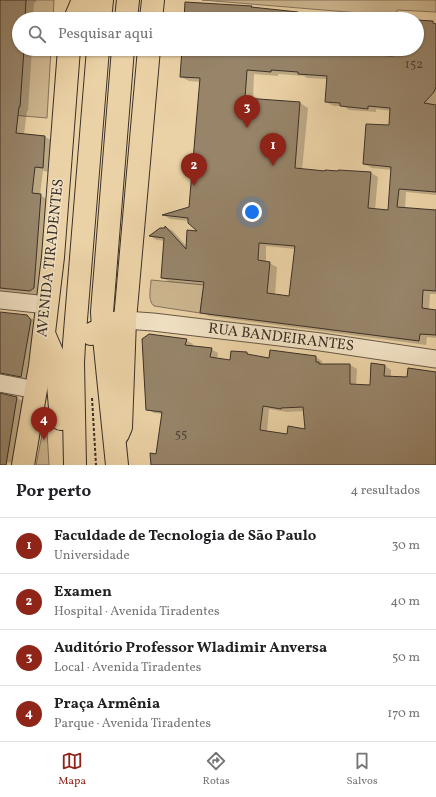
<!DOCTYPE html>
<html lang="pt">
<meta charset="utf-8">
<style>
body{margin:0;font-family:Vollkorn,serif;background:#f6f6f6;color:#202124}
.you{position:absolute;left:252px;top:212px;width:14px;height:14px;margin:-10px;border:3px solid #fff;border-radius:50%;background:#1a73e8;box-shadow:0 0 0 6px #1a73e833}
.badge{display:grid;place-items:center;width:26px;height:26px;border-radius:50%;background:#8f2418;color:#fff;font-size:13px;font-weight:700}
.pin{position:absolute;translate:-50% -33px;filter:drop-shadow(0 1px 2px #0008)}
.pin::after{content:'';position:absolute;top:21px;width:14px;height:12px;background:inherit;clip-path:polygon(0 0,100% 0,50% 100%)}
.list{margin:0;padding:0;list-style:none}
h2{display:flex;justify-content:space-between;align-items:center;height:52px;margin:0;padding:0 16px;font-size:17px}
h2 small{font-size:13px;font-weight:400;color:#757577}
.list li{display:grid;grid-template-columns:26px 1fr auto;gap:12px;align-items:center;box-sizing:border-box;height:56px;padding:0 16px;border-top:1px solid #e0e0e0}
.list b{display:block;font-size:15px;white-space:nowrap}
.list p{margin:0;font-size:13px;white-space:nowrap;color:#757577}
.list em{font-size:13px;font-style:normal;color:#757577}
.icon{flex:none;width:22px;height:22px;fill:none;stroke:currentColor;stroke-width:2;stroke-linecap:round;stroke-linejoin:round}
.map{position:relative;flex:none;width:436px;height:465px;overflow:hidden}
.search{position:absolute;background:#fff;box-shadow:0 1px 3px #0004;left:12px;right:12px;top:12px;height:44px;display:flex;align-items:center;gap:10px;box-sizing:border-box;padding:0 14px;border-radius:22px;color:#757577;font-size:15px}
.sheet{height:276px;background:#fff}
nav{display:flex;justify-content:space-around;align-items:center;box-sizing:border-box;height:56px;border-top:1px solid #e0e0e0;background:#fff;font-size:11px;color:#757577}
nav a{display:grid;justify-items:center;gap:2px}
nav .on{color:#8f2418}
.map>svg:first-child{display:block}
.green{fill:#cdb690;stroke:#84735c}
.shadow{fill:#0003;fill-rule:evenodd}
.building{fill:#978469;stroke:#3b3027;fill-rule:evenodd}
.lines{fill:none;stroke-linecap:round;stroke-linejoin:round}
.minor-casing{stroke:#675847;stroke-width:19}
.major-casing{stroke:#3b3027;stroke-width:24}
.highway-casing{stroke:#3b3027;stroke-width:24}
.path{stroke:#3b3027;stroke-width:2;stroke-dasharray:3 2;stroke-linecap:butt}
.minor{stroke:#f2e2c5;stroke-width:17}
.major{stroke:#ebd2a6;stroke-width:22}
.highway{stroke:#ebd2a6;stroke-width:22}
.labels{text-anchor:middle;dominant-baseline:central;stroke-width:3;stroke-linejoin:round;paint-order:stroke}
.number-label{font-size:13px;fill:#524538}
.street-label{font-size:15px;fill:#3b3027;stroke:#f2e2c5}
</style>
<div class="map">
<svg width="436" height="465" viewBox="0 0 436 465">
<rect width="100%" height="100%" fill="#ebd2a6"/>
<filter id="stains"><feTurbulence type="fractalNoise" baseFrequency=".005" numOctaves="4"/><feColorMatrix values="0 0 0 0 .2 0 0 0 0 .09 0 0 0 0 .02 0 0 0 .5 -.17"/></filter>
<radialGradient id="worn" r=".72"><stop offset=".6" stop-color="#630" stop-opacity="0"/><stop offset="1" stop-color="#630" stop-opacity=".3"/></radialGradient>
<g class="green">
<path d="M0 0H54L53 19H19V49H51L47 118 0 114Z"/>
<path d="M202 0H436V12L397 10 396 16Z"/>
<path d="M151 280 204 285 200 313 154 306C147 300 151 288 151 280Z"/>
<path d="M46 415 49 465H36Z"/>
</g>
<g class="shadow">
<path d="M0 0H36V3L34 2 33 19H19V49H32L28 111H27L24 134 45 137 53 141 51 172 43 171 40 195 49 200 38 295 0 291Z"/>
<path d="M186 3 251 7 254 8 276 11 304 13V12L346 16V15L365 16 367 18 379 19H185Z"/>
<path d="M417 21 436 25V195L406 192 405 208 436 211V294H430L429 310 436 311V338L427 337 426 345 209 316 201 312 205 285 170 282 162 278 165 241 157 240 150 236 166 229V227L173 231 187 247 200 232 189 221 170 219 164 215 190 208 201 82 189 81 181 77 183 49H384L383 56 394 57 395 49H417ZM254 74 278 76V74L304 76 307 78 328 79 326 102 334 106H343L349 110 376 112V109L391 111 390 126 364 164 372 168 392 170 389 211 375 209 378 177 371 173 339 171V172L302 170 308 108 300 103 253 99ZM266 246 295 249 290 297 275 295 277 267 269 263 266 262Z"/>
<path d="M0 313 27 316 35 320 28 380 0 381Z"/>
<path d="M186 340 193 344 192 347 211 349 218 353 217 359 231 361 247 353 251 356 270 359 316 357 322 361V365H350L357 369 356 385 371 386 385 366 391 370V377L408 378 436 373V465H152L157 455 162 414 154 413 147 409ZM269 409 287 412 304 411 306 430 288 435 267 432Z"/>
<path d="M0 394 17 398 25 402 14 463 7 462 6 465H0Z"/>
</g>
<g class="building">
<path d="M0 0H26L25 19H19V49H24L20 107H19L16 133 45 136 43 168 35 167 32 193 41 194 34 288 30 291 0 288Z"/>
<path d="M185 2 252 6 251 7 298 12V19H184Z"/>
<path d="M417 20 433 21V23L436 24V87L434 92 424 103 436 105V192L399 189 397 207 436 210V291L423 290 422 308 436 310V335L420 334 419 341 200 313 204 282 161 278 164 238 149 236 160 228H165V226L186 249 187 230 197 231 188 223V218L162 215 189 207 200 78 180 77 182 49H375L374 55 393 56 394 49H417ZM247 70 271 72V70L298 72V74L327 76 325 102 340 103V106L368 109V106L390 108 389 125 366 124 363 164 391 167 388 210 368 208 371 172 338 170V171L325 170V171L295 168 300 102 245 98ZM259 243 295 246 289 296 267 293 270 262 258 260Z"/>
<path d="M0 312 27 315 31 320 21 377 0 373Z"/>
<path d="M149 334 187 339 185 345 212 348 210 357 230 360 231 351 247 352V354L269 358 270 350 316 356V362H319V364H350V384L370 385 371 363 385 365 384 376 407 377 408 368 436 372V465H151L150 453 156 454 162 412 146 410 142 339ZM263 406 281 409V408L303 407 305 429 288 426 287 434 260 430Z"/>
<path d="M0 393 17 397 6 465H0Z"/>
</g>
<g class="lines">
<g class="minor-casing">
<g id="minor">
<path d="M0 300 47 305"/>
<path d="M125 320 153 322 321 342 436 359"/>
<path d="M0 383 36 390"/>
</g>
</g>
<g class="major-casing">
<g id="major">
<path d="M151 19 153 0"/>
<path d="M118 434 121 427 125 320 149 49"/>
<path d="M23 465 40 366 53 257 69 49"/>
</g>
</g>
<g class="highway-casing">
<g id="highway">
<path d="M75 19 83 0"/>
<path d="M100 19 102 0"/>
<path d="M126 19 128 0"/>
<path d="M44 334 54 357 58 385 61 419"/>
<path d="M91 334 115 323 125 320"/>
<path d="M75 465 73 363 74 344 98 49"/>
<path d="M117 465 103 328 102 312 123 49"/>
</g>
</g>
<path class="path" d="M92 398 96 465"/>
<use href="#minor" class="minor"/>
<use href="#major" class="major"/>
<use href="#highway" class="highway"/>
</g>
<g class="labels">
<g class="number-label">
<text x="414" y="65">152</text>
<text x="181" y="435">55</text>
</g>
<g class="street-label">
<text transform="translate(51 258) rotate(-84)">AVENIDA TIRADENTES</text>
<text transform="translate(281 338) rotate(7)">RUA BANDEIRANTES</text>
</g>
</g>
<rect width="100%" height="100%" filter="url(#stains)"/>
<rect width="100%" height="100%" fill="url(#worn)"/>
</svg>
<div class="you"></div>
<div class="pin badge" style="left:273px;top:166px">1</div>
<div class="pin badge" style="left:194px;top:186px">2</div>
<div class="pin badge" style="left:247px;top:128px">3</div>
<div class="pin badge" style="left:44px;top:440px">4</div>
<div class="search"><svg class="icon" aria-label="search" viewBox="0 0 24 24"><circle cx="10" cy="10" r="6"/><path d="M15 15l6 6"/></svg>Pesquisar aqui</div>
</div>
<section class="sheet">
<h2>Por perto<small>4 resultados</small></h2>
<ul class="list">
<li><span class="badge">1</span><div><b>Faculdade de Tecnologia de São Paulo</b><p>Universidade</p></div><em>30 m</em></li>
<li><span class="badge">2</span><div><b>Examen</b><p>Hospital · Avenida Tiradentes</p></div><em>40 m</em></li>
<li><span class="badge">3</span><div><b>Auditório Professor Wladimir Anversa</b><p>Local · Avenida Tiradentes</p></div><em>50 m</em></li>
<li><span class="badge">4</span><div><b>Praça Armênia</b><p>Parque · Avenida Tiradentes</p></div><em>170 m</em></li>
</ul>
</section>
<nav>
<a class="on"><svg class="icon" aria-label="map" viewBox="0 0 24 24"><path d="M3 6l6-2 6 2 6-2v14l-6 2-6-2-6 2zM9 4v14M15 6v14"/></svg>Mapa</a>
<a><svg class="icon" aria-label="directions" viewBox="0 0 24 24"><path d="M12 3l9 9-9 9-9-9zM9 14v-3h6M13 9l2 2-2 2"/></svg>Rotas</a>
<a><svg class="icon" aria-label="saved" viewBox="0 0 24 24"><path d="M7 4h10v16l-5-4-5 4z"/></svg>Salvos</a>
</nav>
